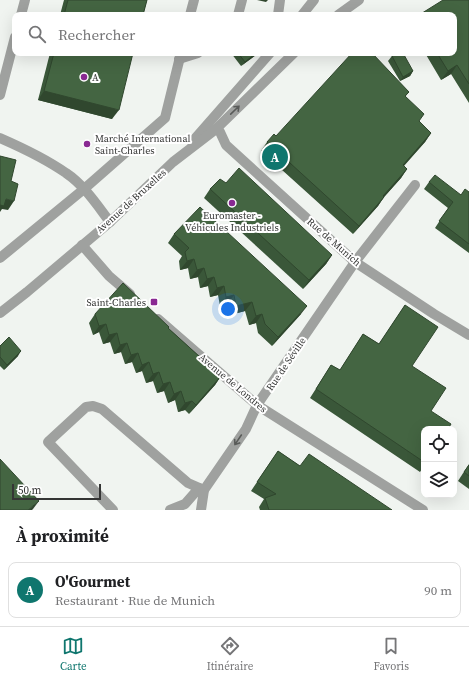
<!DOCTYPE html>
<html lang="fr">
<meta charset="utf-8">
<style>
body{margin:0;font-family:"Source Serif 4",serif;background:#f6f6f6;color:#202124}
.controls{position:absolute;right:12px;bottom:12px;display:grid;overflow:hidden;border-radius:8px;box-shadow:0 4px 16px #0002}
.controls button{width:36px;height:36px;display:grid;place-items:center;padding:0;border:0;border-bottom:1px solid #e0e0e0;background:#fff;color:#202124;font:20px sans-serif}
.scale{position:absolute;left:12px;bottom:10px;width:89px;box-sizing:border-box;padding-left:4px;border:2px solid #343534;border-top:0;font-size:11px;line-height:14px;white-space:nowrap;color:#343534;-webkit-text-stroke:3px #fff;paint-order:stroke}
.you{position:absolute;left:228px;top:309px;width:14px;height:14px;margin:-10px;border:3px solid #fff;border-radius:50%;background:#1a73e8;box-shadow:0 0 0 6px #1a73e833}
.badge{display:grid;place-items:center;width:26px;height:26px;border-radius:50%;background:#0f766e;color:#fff;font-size:13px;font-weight:700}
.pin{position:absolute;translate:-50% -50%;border:2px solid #fff;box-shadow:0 1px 4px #0006}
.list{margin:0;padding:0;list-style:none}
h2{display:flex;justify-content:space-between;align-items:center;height:52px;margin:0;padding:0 16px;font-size:17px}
h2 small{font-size:13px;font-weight:400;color:#757577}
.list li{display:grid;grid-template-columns:26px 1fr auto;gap:12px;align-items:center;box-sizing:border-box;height:56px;margin:0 8px 8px;padding:0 8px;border:1px solid #e0e0e0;border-radius:8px}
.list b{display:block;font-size:15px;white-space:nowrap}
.list p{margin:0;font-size:13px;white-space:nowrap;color:#757577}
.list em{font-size:13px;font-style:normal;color:#757577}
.icon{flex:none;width:22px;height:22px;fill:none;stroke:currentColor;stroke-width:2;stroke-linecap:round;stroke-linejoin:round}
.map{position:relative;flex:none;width:469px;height:510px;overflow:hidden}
.search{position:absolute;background:#fff;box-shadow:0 4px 16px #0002;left:12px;right:12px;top:12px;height:44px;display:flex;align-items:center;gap:10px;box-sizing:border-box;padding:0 14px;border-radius:8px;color:#757577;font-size:15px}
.sheet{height:116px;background:#fff}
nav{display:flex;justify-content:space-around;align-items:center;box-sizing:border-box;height:56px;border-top:1px solid #e0e0e0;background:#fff;font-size:11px;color:#757577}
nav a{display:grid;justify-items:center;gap:2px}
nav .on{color:#0f766e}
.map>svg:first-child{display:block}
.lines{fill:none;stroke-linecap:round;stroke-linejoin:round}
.minor{stroke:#9fa19f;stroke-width:10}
.wall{fill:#3a5739}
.shaded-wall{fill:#30472e}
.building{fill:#446542;stroke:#30472e}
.oneway{stroke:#595b59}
.poi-dot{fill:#892992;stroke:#fff;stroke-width:1.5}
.labels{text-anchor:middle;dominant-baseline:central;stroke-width:4;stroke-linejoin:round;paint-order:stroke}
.poi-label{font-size:10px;fill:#343534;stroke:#fff;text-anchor:start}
.street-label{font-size:10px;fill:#343534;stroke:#fff}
</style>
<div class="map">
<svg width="469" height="510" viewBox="0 0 469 510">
<rect width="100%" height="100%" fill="#f0f4f0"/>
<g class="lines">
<g class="minor">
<path d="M21 15 25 0"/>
<path d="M190 15 194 0"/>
<path d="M238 15 242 0"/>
<path d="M278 15 280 0"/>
<path d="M302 15 314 0"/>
<path d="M338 15 359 0"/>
<path d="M179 59 198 53"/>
<path d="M0 95 15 37"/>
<path d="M216 129 220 132 226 145 355 262 434 314 469 335"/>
<path d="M0 138C23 148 46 159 66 173 84 185 97 205 110 222"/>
<path d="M192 142 270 53"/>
<path d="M82 245 109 276 130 294"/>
<path d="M0 258 84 189 165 118 181 53"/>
<path d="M0 313 27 292 110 222 173 162 216 129 294 53"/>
<path d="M158 319 257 405 423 510"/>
<path d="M113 510 48 442 86 407 93 406 102 409 188 483 204 490"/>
<path d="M170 510 185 504 199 488"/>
<path d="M201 510 204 490 246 429 257 405 355 262 415 185"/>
</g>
</g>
<g class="wall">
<path d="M64 0H147L143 15H60Z"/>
<path d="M469 0V103L451 74 441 80 425 53H454Z"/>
<path d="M50 53H133L112 119 38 100Z"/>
<path d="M231 53H257L256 55 241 66Z"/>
<path d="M392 56 413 71 410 76 400 81 388 61Z"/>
<path d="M409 92 405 97 419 121 431 133 425 142 404 166 407 169 401 178 384 197 378 206 353 234 261 151 267 142 276 136Z"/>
<path d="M429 182 461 195 469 192V253L435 228 448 208 424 189Z"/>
<path d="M226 183 332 255 326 264 303 289 204 198 210 189Z"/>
<path d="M174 234 301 314 272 346 258 333 256 323 249 325 245 311 230 315 228 304 220 306 218 295 210 297 208 286 200 288 198 277 190 279 188 268 180 270 179 261 182 256 168 243Z"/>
<path d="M405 305 412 366 431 411 424 429V466L420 472 310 398 331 365 340 370 363 334 379 344Z"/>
<path d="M95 314 168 328 221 376 215 385 189 414 185 410 178 412 175 400 168 403 164 391 157 393 153 381 146 383 142 371 136 373 132 362 125 364 121 352 114 354 110 342 103 344 99 332 93 335 89 323Z"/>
<path d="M0 346 18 356 4 370 0 366Z"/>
<path d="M278 451 300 466 392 510H260L259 507 264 499 251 491Z"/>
<path d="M469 464V489L458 481Z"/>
</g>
<g class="shaded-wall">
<path d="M257 0H268L266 2Z"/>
<path d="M256 53H257L256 55 241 66 245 62Z"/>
<path d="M457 65 451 74 441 80 448 71Z"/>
<path d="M413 71 410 76 400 81 403 77Z"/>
<path d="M44 91 119 110 112 119 38 100Z"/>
<path d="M431 133 425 142 396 174 403 165Z"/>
<path d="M407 169 401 178 377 205 383 196Z"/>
<path d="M384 197 378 206 353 234 359 226Z"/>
<path d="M6 199 14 201 8 210 2 209 0 212V205Z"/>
<path d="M332 255 326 264 303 289 309 280Z"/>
<path d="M194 259 188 268 180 270 187 261Z"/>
<path d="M204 268 198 277 190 279 197 270Z"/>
<path d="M214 277 208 286 200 288 207 279Z"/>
<path d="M224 286 218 295 210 297 217 288Z"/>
<path d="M234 295 228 304 220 306 226 297Z"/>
<path d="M252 302 245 311 230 315 236 306Z"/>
<path d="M307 306 301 314 272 346 278 337Z"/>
<path d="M262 314 256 323 249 325 256 316Z"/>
<path d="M106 324 99 332 93 335 99 326Z"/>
<path d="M117 333 110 342 103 344 109 335Z"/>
<path d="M127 343 121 352 114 354 120 345Z"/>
<path d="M21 351 18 356 4 370 7 365Z"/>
<path d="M138 353 132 362 125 364 131 355Z"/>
<path d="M149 362 142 371 136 373 142 365Z"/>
<path d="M159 372 153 381 146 383 153 374Z"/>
<path d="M221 376 215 385 189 414 196 405Z"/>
<path d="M170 382 164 391 157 393 163 384Z"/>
<path d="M181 391 175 400 168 403 174 394Z"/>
<path d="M192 401 185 410 178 412 185 403Z"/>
<path d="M39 501 33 509 32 510H28Z"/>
</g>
<g class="building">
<path d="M68 0H147L143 15H64Z"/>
<path d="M443 0H469V84L457 65 448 71 437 53H454V15H419Z"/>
<path d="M54 53H133L119 110 44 91Z"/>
<path d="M238 53H256L245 62Z"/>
<path d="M352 53H367L370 55 372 53 409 92 405 96 424 114 419 121 431 133 403 165 407 169 383 196 384 197 359 226 267 142 274 134 276 136Z"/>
<path d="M397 53H403L413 71 403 77 392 56Z"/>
<path d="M0 156 16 160 11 181 18 184 14 201 6 199 4 206 0 205Z"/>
<path d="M239 168 332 255 309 280 210 189 220 179 226 183Z"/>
<path d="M435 175 461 195 465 189 469 192V244L439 221 453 202 429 182Z"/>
<path d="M200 207 307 306 278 337 265 324 262 314 256 316 252 302 236 306 234 295 226 297 224 286 217 288 214 277 207 279 204 268 197 270 194 259 187 261 185 252 189 248 174 234Z"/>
<path d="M123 283 169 327 168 328 221 376 196 405 192 401 185 403 181 391 174 394 170 382 163 384 159 372 153 374 149 362 142 365 138 353 131 355 127 343 120 345 117 333 109 335 106 324 99 326 95 314Z"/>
<path d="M405 305 438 327 412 366 446 388 431 411 451 424 448 429H424V462L316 389 331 365 340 370 363 334 379 344Z"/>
<path d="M9 337 21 351 7 365 0 357V346Z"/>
<path d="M278 451 300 466 309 454 392 510H269L265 498 276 494 257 482Z"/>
<path d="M0 459 39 501 28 510H0Z"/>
<path d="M469 465V476L464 472Z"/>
</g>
<defs><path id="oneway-shaft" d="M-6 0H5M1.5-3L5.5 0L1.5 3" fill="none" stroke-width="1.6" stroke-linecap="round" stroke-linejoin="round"/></defs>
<g class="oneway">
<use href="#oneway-shaft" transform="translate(235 110) rotate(-44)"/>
<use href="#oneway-shaft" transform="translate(238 440) rotate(124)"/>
</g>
<g class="poi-dot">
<circle cx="84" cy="77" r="4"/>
<circle cx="87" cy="144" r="4"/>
<circle cx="232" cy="203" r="4"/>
<rect x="150" y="298" width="8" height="8" rx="2"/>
</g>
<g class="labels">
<g class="poi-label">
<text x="92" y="77">A</text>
<text x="95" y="138">Marché International<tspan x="95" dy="12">Saint-Charles</tspan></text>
<text x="232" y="215" text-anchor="middle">Euromaster -<tspan x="232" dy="12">Véhicules Industriels</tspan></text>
<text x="146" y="302" text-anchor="end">Saint-Charles</text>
</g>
<g class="street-label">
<text transform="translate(131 201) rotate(-42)">Avenue de Bruxelles</text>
<text transform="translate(334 242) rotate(41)">Rue de Munich</text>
<text transform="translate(286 364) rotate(-56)">Rue de Séville</text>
<text transform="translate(233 383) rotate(40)">Avenue de Londres</text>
</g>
</g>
</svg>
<div class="controls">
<button><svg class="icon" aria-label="locate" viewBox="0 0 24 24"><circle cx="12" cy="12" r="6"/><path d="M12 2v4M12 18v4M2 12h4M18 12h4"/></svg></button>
<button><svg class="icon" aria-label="layers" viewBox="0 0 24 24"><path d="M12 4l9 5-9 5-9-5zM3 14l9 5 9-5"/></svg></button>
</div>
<div class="scale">50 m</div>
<div class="you"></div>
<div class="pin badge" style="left:275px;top:157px">A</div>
<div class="search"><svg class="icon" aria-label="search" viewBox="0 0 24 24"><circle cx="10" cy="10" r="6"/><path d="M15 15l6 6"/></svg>Rechercher</div>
</div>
<section class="sheet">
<h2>À proximité<small></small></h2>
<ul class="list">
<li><span class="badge">A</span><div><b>O'Gourmet</b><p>Restaurant · Rue de Munich</p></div><em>90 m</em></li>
</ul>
</section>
<nav>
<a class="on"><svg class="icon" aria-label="map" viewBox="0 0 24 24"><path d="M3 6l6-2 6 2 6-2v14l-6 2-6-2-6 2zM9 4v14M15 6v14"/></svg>Carte</a>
<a><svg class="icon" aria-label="directions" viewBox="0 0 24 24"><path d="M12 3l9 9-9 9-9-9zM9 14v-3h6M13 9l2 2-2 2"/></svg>Itinéraire</a>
<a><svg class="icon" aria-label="saved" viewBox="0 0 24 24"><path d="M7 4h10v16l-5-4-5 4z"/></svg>Favoris</a>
</nav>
